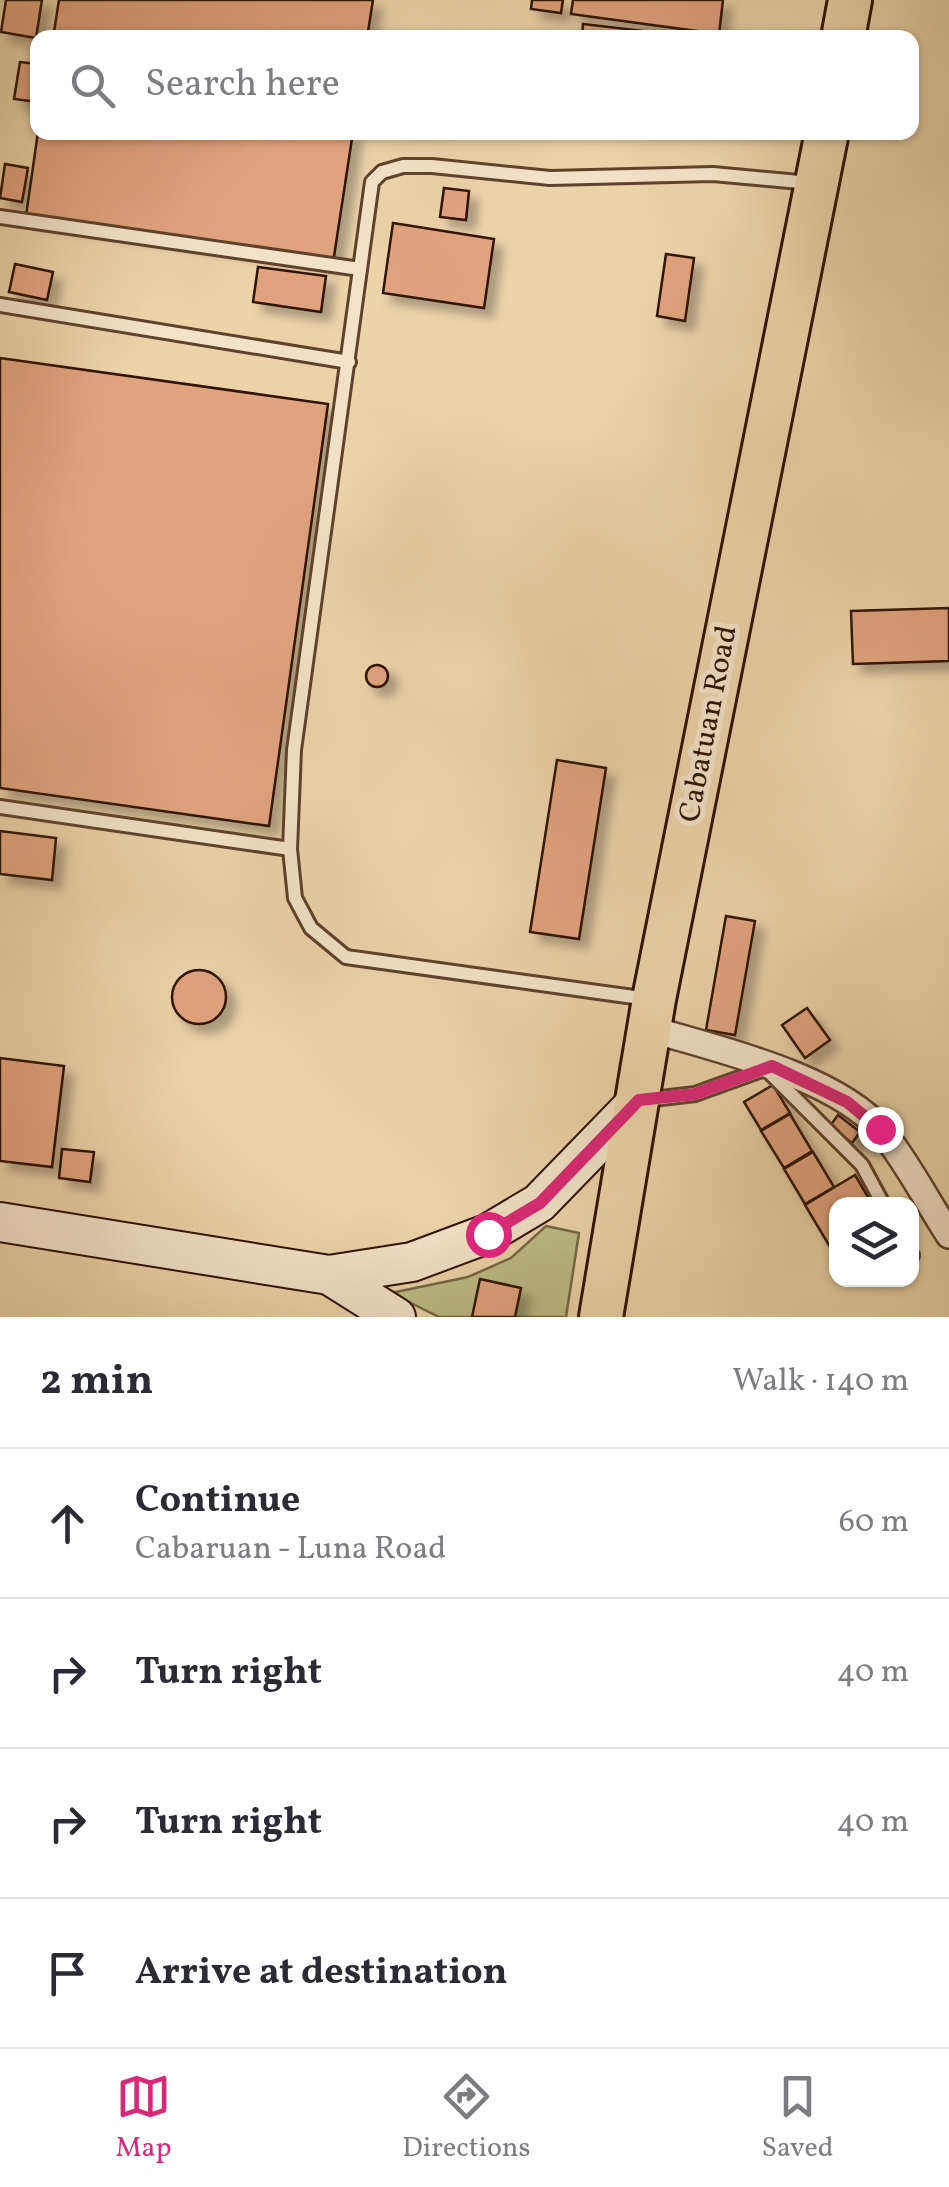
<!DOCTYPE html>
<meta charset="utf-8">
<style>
body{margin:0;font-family:Vollkorn,serif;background:#f2f2f3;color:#2b2b33}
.controls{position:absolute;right:30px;bottom:30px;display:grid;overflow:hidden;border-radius:20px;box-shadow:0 2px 8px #0004}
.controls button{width:90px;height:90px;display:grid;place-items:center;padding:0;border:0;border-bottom:2px solid #e1e1e2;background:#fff;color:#2b2b33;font:50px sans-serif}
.stop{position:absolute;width:30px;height:30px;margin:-22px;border:8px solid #db2777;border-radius:50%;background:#fff}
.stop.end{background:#db2777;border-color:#fff;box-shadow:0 2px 10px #0008}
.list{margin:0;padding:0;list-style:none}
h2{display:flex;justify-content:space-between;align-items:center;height:130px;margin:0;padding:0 40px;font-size:42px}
h2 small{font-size:32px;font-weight:400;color:#7c7c81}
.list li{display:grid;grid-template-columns:65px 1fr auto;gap:30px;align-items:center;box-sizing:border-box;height:150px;padding:0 40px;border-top:2px solid #e1e1e2}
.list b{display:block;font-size:38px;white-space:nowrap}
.list p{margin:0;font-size:32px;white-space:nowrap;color:#7c7c81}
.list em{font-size:32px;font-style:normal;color:#7c7c81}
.icon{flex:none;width:55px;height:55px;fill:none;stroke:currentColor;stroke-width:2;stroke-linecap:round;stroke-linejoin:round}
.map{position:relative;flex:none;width:949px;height:1317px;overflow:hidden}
.search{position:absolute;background:#fff;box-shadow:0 2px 8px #0004;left:30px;right:30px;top:30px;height:110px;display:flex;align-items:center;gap:25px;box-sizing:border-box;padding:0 35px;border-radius:20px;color:#7c7c81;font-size:38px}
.sheet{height:730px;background:#fff}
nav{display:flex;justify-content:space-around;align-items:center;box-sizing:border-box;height:140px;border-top:2px solid #e1e1e2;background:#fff;font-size:28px;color:#7c7c81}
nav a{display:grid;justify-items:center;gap:5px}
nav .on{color:#db2777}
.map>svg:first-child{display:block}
.green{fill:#bcbb86;stroke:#756644;stroke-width:2.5}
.building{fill:#e1a37f;stroke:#2e1201;stroke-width:2.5;filter:url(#shadow)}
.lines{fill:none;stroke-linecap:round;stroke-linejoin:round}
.service-casing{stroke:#5e422b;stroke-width:18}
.minor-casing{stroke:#5e422b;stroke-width:30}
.secondary-casing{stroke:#2e1201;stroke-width:42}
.trunk-casing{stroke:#2e1201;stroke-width:48}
.service{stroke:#f3e2c8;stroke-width:12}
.minor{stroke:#f3e2c8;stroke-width:25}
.secondary{stroke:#f3e2c8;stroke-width:38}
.trunk{stroke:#ecd3aa;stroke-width:42}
.route{stroke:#db2777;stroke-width:12}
.labels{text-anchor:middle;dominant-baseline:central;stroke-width:10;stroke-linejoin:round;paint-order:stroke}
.street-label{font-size:30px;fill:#2e1201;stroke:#f3e2c8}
</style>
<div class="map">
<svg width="949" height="1317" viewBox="0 0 949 1317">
<defs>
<filter id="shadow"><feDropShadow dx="9" dy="9" stdDeviation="5" flood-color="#0004"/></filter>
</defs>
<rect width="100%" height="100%" fill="#ecd3aa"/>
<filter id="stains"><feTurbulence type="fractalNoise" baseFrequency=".002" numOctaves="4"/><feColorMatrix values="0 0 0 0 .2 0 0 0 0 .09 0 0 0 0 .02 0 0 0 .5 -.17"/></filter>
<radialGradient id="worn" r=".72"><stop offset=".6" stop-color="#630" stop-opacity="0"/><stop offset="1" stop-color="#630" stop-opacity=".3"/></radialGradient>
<path class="green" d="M546 1226 579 1233 566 1317H439L391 1293 468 1277 511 1258Z"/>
<g class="building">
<path d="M6 0H42L36 38 1 32Z"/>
<path d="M59 0H373L367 38H53Z"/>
<path d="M532 0H563L561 13 531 9Z"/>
<path d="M573 0H723L719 34 571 14Z"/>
<path d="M583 24 644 31V38H582Z"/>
<path d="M20 62 38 64V102L14 99Z"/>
<path d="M38 132H353L333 263 26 216Z"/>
<path d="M5 164 28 168 22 202 0 198Z"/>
<path d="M444 188 469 191 466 220 440 217Z"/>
<path d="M393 223 494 239 484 308 383 293Z"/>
<path d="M666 254 694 258 685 321 657 316Z"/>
<path d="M15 264 53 272 47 300 9 292Z"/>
<path d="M258 267 326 276 321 312 253 302Z"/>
<path d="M0 358 328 404 269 826 0 788Z"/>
<path d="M949 608V661L853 664 851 611Z"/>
<circle cx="377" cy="676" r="11"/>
<path d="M557 760 606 768 579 939 530 932Z"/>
<path d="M0 831 56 838 52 880 0 874Z"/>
<path d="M726 916 755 921 735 1035 706 1030Z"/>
<circle cx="199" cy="997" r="27"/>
<path d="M807 1008 830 1040 805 1058 782 1025Z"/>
<path d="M0 1058 64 1066 52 1167 0 1161Z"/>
<path d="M773 1085 790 1113 761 1130 744 1102Z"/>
<path d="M790 1114 812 1151 784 1168 761 1131Z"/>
<path d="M838 1115 860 1132 852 1143 830 1126Z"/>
<path d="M62 1149 94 1152 90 1182 59 1178Z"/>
<path d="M813 1152 834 1187 805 1204 784 1169Z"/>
<path d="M855 1175 872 1204H836V1257L805 1205Z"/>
<path d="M480 1279 521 1288 515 1317H472Z"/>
</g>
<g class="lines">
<g class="service-casing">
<g id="service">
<path d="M0 217 360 269"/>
<path d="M0 305 349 362"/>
<path d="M0 807 290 849"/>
<path d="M648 999 346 957 311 928 295 898 290 849 294 750 372 182 382 172 403 166H432L550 178 713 174 810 183"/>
<path d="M768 1071 862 1165 883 1204"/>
<path d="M645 1100 695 1094 770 1067"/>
<path d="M912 1255V1256"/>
</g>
</g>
<g class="minor-casing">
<path id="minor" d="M650 1029C717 1049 836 1076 882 1131 907 1162 927 1201 949 1235"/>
</g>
<g class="secondary-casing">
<g id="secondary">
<path d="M0 1222 329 1275 412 1262 487 1234 539 1203 639 1100"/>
<path d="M329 1275 396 1317"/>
</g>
</g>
<g class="trunk-casing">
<g id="trunk">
<path d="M843 38 850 0"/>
<path d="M601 1317 654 999 827 132"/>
</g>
</g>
<use href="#service" class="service"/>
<use href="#minor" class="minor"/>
<use href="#secondary" class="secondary"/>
<use href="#trunk" class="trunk"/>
</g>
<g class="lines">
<path class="route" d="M488 1234 540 1203 639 1100 695 1094 772 1066 847 1102 880 1129"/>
</g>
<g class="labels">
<g class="street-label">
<text transform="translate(709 724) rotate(-79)">Cabatuan Road</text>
</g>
</g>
<rect width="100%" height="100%" filter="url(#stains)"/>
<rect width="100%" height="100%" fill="url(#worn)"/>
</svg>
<div class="controls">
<button><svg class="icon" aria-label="layers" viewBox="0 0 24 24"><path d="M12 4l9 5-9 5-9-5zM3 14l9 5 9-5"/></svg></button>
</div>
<div class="stop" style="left:488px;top:1234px"></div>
<div class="stop end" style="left:880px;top:1129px"></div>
<div class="search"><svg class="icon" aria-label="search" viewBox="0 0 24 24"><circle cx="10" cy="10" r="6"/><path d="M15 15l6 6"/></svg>Search here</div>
</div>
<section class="sheet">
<h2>2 min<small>Walk · 140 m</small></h2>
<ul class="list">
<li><svg class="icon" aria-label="ahead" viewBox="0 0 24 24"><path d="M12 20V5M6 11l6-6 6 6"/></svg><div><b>Continue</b><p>Cabaruan - Luna Road</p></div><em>60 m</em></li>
<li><svg class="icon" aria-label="right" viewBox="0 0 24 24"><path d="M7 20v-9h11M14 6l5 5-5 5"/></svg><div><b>Turn right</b></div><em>40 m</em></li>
<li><svg class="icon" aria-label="right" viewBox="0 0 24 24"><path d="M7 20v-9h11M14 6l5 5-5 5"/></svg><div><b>Turn right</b></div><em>40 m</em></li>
<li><svg class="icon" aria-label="arrive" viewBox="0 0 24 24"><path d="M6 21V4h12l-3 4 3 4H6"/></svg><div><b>Arrive at destination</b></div></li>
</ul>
</section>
<nav>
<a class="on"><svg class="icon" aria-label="map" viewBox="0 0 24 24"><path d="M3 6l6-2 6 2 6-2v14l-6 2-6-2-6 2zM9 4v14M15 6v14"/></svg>Map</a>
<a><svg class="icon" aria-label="directions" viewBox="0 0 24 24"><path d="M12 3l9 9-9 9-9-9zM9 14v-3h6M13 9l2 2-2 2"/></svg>Directions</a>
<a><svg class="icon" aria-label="saved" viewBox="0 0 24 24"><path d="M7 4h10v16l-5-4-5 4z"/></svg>Saved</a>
</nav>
